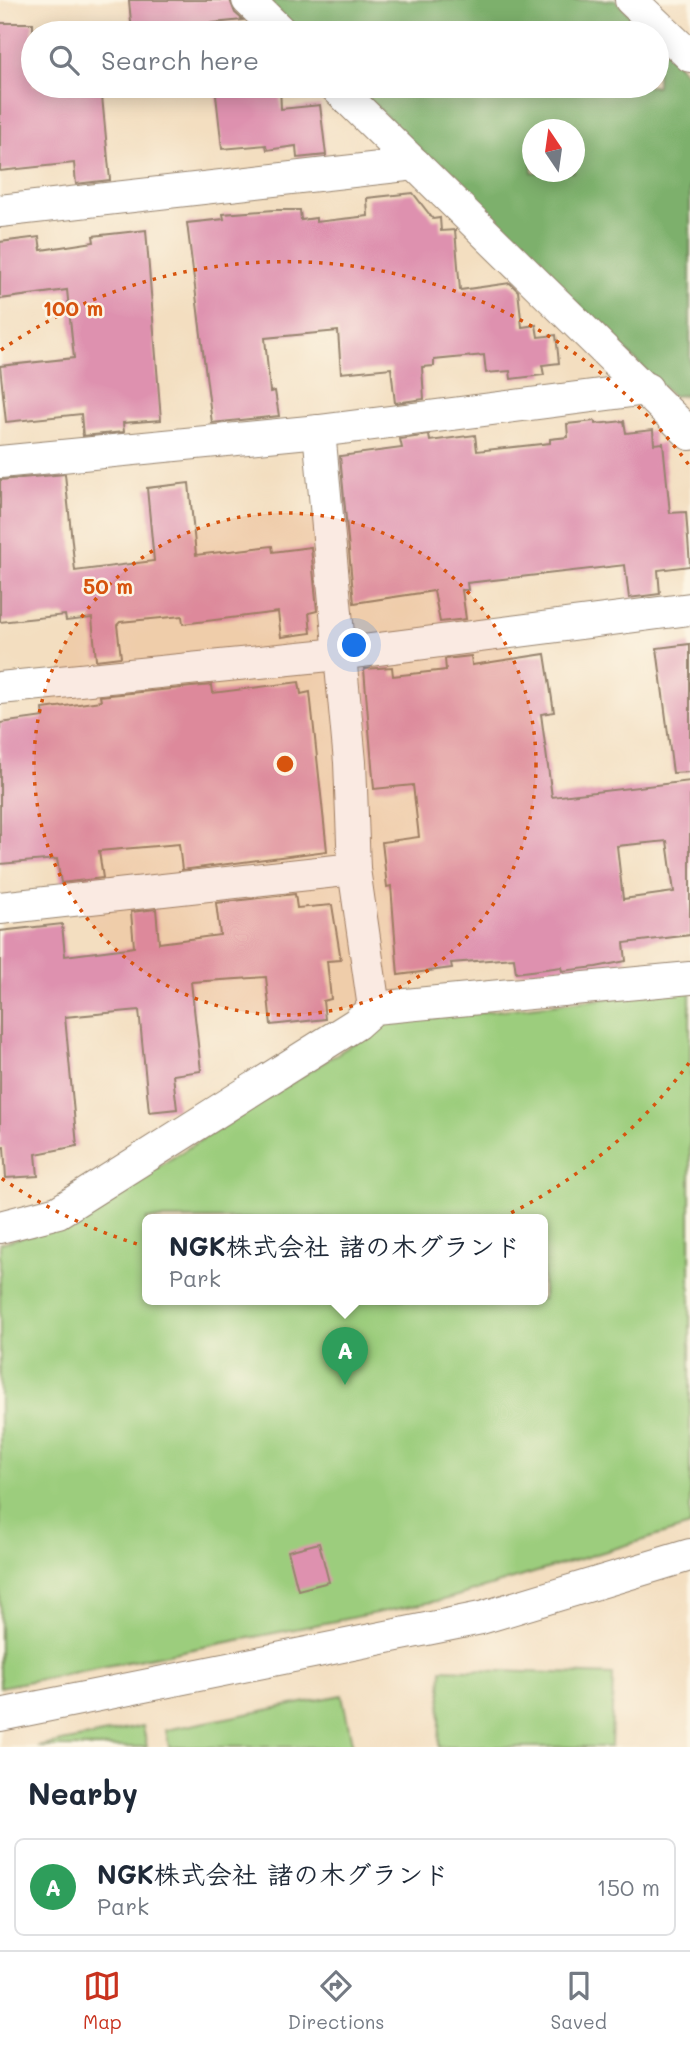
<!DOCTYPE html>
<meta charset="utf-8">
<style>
body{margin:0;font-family:Mali,"Klee One",sans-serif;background:#f2f2f3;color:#1f2937}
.compass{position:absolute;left:522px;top:119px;width:63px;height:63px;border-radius:50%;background:#fff;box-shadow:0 4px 18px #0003;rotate:347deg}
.you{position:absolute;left:355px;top:646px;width:24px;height:24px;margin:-18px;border:5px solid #fff;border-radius:50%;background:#1a73e8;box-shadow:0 0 0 10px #1a73e833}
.badge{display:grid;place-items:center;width:46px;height:46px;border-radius:50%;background:#c8321e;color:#fff;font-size:23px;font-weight:700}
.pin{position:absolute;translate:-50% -58px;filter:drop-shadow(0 2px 4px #0008)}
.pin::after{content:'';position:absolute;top:37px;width:24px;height:21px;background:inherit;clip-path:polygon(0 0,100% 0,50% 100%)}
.popup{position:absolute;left:142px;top:1214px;width:406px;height:91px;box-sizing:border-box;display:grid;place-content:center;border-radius:10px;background:#fff;filter:drop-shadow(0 2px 5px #0005);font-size:23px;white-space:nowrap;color:#747a83}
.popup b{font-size:26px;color:#1f2937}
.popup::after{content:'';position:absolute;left:50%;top:100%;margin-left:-14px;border:14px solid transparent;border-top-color:#fff}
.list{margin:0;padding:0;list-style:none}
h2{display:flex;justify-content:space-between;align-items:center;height:91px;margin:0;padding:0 28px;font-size:30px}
h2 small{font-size:23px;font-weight:400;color:#747a83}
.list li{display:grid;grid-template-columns:46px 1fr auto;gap:21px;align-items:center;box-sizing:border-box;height:98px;margin:0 14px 14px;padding:0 14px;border:2px solid #e0e1e3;border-radius:10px}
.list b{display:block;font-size:26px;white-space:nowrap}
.list p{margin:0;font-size:23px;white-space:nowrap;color:#747a83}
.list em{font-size:23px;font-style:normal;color:#747a83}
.icon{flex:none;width:38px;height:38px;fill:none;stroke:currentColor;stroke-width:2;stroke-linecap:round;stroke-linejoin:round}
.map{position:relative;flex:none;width:690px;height:1747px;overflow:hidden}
.search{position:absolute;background:#fff;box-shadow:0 4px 18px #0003;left:21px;right:21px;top:21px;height:77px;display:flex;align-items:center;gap:18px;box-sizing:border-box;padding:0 24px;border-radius:38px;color:#747a83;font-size:26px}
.sheet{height:203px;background:#fff}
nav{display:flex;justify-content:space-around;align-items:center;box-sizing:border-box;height:98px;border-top:2px solid #e0e1e3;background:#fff;font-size:19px;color:#747a83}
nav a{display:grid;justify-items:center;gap:4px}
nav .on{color:#c8321e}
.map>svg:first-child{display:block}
.green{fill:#9ccd7d;stroke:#6c7c4e;stroke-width:2;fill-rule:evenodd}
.forest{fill:#7db06c;stroke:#5c6d45;stroke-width:2;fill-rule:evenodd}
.building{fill:#de91af;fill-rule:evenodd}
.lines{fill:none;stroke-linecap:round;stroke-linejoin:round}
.minor-casing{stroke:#97846f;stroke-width:34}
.minor{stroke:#fff;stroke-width:32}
.ring{fill:none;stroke:#d7540e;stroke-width:3.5;stroke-dasharray:3.5 7}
.centre{fill:#d7540e;stroke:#fcf5e5;stroke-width:3.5}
.ring-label{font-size:21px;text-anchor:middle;font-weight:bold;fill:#d7540e;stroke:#fcf5e5;stroke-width:5;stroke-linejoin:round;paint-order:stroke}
</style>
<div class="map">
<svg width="690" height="1747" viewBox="0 0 690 1747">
<rect width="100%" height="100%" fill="#fcf5e5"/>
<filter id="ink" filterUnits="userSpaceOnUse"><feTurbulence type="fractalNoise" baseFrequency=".0143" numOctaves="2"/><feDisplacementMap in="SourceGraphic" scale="14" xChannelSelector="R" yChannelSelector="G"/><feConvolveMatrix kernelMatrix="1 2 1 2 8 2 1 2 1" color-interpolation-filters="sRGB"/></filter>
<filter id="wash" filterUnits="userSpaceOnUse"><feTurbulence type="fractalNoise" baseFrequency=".00686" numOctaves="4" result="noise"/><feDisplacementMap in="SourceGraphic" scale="28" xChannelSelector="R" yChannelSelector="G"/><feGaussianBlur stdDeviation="1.57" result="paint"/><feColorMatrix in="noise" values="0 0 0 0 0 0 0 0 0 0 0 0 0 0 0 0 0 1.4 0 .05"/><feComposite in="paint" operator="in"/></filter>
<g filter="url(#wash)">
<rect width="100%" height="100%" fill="#f3dec0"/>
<g class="green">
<path d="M690 989V1526L447 1599 0 1687V1243L63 1227 386 1023ZM147 1219H543V1299H147Z"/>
<path d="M442 1669 613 1675 611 1747H439Z"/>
<path d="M342 1695 353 1747H169L166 1730Z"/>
<path d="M143 1726 147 1747H37Z"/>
</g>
<g class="forest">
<path d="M267 0H615L649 33H301Z"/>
<path d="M657 41 690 78V395L672 396 355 86H657ZM532 130H574V172H532Z"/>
</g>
<g id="blocks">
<g class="building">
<path d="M129 0H230L235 13 243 20 164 28V33H132Z"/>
<path d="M0 23H33V86H101L110 180 76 184 74 163 0 171Z"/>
<path d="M215 86H280L281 109 320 105 326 155 297 158 296 146 267 150 266 145 222 149Z"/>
<path d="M413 193 433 219 440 218 441 231 455 230 460 290 510 283 518 291 522 327 536 325 538 337 556 335 559 363 542 365 544 375 511 379 510 371 486 373 484 355 434 360V366L422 367 424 399 395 403 391 368 341 373 338 331 265 338 270 392 275 391 279 416 212 423 187 223 224 219 223 214 274 210H300L301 220 316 218V222L368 216 367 198Z"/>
<path d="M146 230 161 420 123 423 124 432 83 436 81 414 6 422 0 366 74 358 67 290 0 299V242L39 237 41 250 94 242 93 236Z"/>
<path d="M595 421V424L624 421 626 433 653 430 654 444 663 443 670 513 686 512 690 566 658 570 660 594 629 598 625 565 467 583 468 590H462L466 619 440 622 434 591 354 603 340 456 402 448 400 439 429 435 430 441 475 435 477 451 550 443V439L568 437 567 424Z"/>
<path d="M65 474 75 571 154 561 147 488 189 483 196 555 272 546 273 552 311 547 317 611 309 613 311 633 281 637 278 612 183 624 182 616 120 622 117 625 121 657 96 660 92 618 66 621 65 615 0 622V480Z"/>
<path d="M690 644V772L673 773 657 648Z"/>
<path d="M545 654 554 712 541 714 552 797 690 781V935L624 943 626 961 596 967 562 971 561 967 516 973 514 958 451 963 452 968 398 975 391 886 387 887 382 842 419 837 413 785 374 789 364 669 392 667 393 676 446 670 445 659 471 656 472 665ZM667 841 674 892 623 899 617 846Z"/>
<path d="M299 682 301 694 310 692 327 851 182 870 179 844 99 851 103 878 61 883 57 859 0 864V723L44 717 43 709 101 701 100 696 212 685 213 693Z"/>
<path d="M295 894 297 908 332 905 341 960 327 961 331 999 323 1001 325 1019 271 1025 266 977 191 982 201 1071 173 1075 177 1109 149 1112 139 1010 65 1017 77 1146 36 1154 38 1176 6 1178 4 1147 0 1148V931L62 924 65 956 128 948 134 947 131 912 156 909 159 943 220 935 216 903Z"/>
<path d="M319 1543 329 1582 298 1590 288 1551Z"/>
</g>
</g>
</g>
<g filter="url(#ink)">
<use href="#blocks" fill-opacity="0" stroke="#97846f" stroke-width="2"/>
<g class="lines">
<g class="minor-casing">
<g id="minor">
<path d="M248 0 282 33"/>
<path d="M631 0 690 56"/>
<path d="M335 86 690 434"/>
<path d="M0 211 415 164"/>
<path d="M319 431 350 762 354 869 374 1008"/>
<path d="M0 462 319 431 647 389"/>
<path d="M0 688 339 654 690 609"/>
<path d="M0 908 354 869"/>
<path d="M0 1227 58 1212 356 1024 374 1008 690 978"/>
<path d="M0 1715 481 1618 690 1555"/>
</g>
</g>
<use href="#minor" class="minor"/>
</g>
</g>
<circle cx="285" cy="764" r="251" fill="#d7540e" fill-opacity=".12"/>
<g class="ring">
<circle cx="285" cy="764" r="251"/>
<path d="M689 1063A502 502 0 0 1 1 1178M1 350A502 502 0 0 1 689 465"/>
</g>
<circle cx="285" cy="764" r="10" class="centre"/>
<g class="ring-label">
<text x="73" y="316">100 m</text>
<text x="108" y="594">50 m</text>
</g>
</svg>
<svg class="compass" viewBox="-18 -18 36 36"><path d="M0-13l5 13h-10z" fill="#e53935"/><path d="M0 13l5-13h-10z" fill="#747a83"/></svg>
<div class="you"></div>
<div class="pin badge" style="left:345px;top:1385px;background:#2e9e5b">A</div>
<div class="popup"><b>NGK株式会社 諸の木グランド</b>Park</div>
<div class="search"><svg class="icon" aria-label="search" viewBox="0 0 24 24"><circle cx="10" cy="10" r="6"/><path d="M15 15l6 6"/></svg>Search here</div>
</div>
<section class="sheet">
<h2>Nearby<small></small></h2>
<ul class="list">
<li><span class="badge" style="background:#2e9e5b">A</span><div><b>NGK株式会社 諸の木グランド</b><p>Park</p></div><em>150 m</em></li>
</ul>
</section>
<nav>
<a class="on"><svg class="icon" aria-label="map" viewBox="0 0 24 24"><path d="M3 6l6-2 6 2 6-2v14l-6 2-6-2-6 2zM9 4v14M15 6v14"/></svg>Map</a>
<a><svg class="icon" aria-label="directions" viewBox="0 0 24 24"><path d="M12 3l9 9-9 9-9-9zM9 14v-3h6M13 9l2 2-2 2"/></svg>Directions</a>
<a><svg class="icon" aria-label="saved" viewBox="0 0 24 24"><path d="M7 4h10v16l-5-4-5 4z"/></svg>Saved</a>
</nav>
